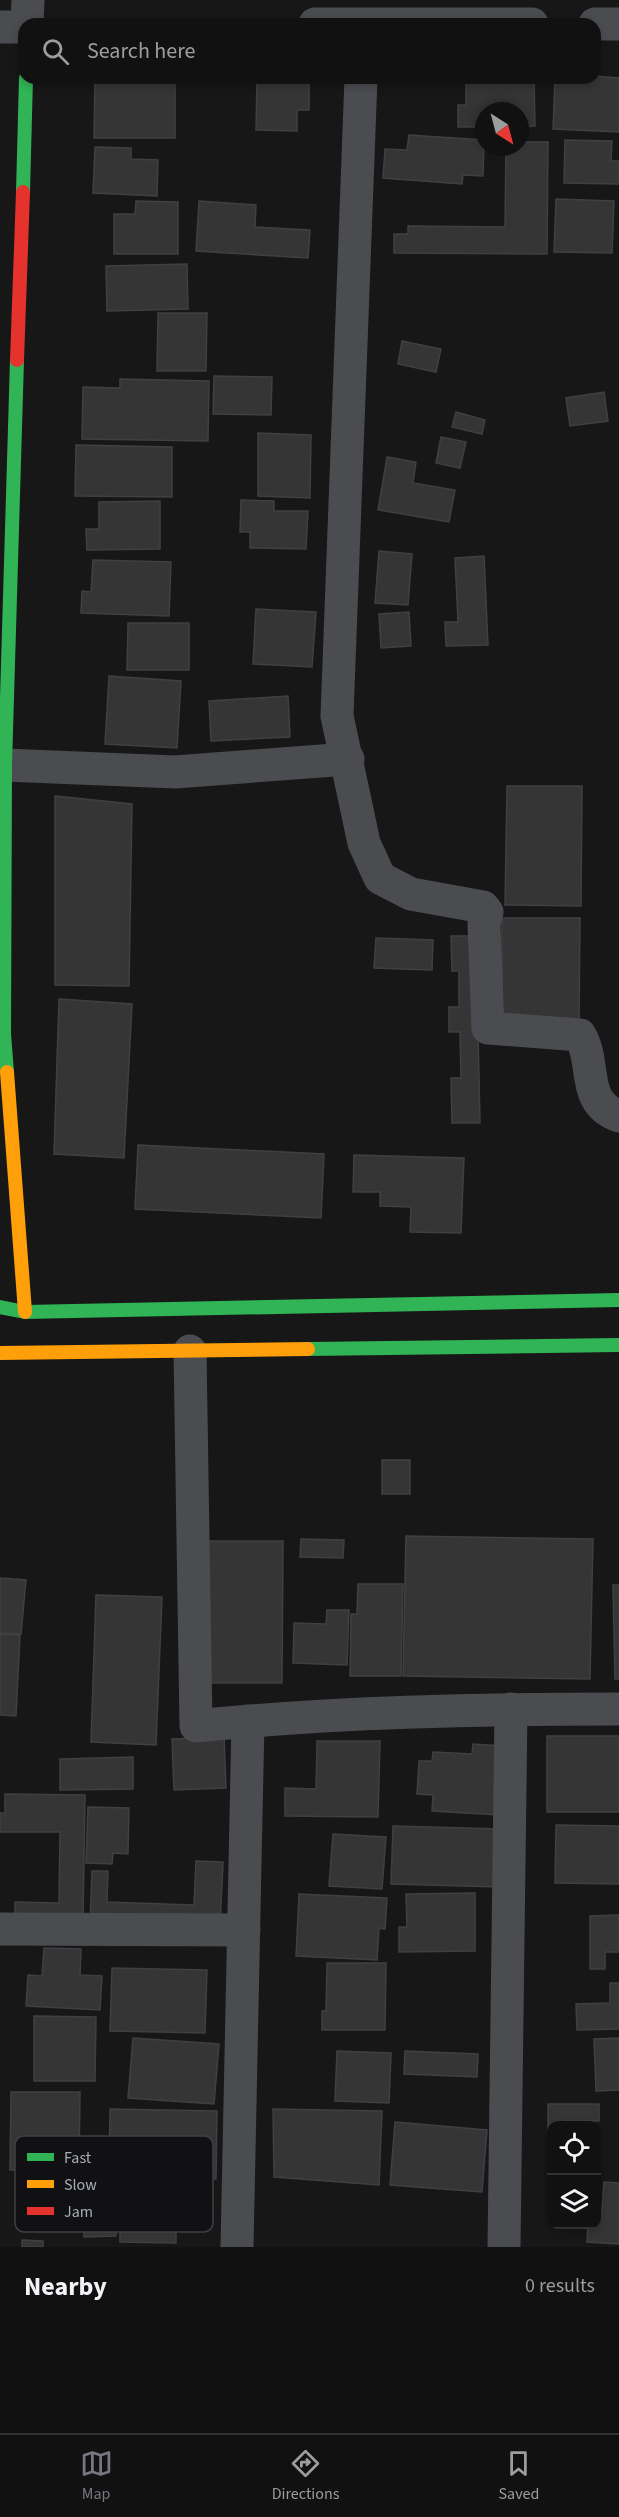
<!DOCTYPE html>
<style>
body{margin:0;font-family:"Source Sans 3",sans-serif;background:#1e1f1f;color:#f1f3f6}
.controls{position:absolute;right:18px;bottom:18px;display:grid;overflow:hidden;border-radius:12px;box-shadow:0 3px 9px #0003}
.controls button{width:54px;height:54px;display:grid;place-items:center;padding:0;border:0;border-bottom:2px solid #303131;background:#111;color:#f1f3f6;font:30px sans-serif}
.compass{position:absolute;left:475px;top:102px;width:54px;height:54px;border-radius:50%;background:#111;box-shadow:0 3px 9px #0003;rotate:144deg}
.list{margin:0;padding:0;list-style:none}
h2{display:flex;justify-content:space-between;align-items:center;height:78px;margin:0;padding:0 24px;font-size:26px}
h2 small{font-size:20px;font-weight:400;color:#9c9d9f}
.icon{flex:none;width:33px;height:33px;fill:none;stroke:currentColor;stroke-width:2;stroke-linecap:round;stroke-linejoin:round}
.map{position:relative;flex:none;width:619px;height:2247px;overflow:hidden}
.search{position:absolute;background:#111;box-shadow:0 3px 9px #0003;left:18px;right:18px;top:18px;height:66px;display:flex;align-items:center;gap:15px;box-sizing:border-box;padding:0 21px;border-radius:18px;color:#9c9d9f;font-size:22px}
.sheet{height:186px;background:#111}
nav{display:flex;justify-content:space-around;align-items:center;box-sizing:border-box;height:84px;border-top:2px solid #303131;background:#111;font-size:16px;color:#9c9d9f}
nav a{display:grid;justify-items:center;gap:3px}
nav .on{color:#757880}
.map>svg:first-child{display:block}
.building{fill:#353536;stroke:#3f4043;stroke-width:1.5}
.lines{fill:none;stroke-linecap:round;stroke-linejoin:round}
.street{stroke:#4b4c50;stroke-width:33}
.fast{stroke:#30b455;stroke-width:14}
.slow{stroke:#ff9f0a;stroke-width:14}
.jam{stroke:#e5322d;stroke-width:14}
.key{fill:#111113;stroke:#3e4045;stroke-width:1.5}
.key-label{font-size:16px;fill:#a8adb8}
</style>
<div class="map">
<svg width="619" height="2247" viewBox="0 0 619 2247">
<rect width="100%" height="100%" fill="#171717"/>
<g class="building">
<path d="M595 76 619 78V132L553 129 555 78Z"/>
<path d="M95 78H175V138H94Z"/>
<path d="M466 78H534L535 126 520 127V111H484V127H458V105H466Z"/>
<path d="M257 79 309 80V110H297V131L256 130Z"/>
<path d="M409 135 484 140 483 176 463 175 462 184 383 178 385 149 407 150Z"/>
<path d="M565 140 612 141 611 161H619V184L564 183Z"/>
<path d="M520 142H548L547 254 394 253V234H408V226L505 227 506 147H520Z"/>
<path d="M95 147 131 148V159L158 160 157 196 93 193Z"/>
<path d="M556 199 614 201 612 253 554 252Z"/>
<path d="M136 201 178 202V254H114V214H135Z"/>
<path d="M199 201 256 205 255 227 310 230 308 258 196 251Z"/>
<path d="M187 264 188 309 107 311 106 266Z"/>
<path d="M158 313H207L206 371H157Z"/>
<path d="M402 341 441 349 436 372 398 364Z"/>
<path d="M214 376 272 377 271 415 213 414Z"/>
<path d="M120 379 209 381 208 441 82 439 83 387 120 388Z"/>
<path d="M604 392 608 421 570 426 566 398Z"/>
<path d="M456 412 485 420 482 434 452 427Z"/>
<path d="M258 433 311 435 310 498 258 496Z"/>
<path d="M441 437 466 442 460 468 436 463Z"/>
<path d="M76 445 172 447V497L75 496Z"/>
<path d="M387 457 416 462 413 483 455 490 449 522 378 510Z"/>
<path d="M241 500 274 501V511H308L306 549 250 548V532H240Z"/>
<path d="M160 501V549L87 550 86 529H99V502Z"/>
<path d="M379 551 412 554 408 605 375 603Z"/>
<path d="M484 556 488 645 446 646 445 622H458L455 558Z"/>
<path d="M93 560 171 562 169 616 81 613 82 591 91 592Z"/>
<path d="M256 609 316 612 312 667 253 664Z"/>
<path d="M409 612 411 646 381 648 379 614Z"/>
<path d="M128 623H189V670H127Z"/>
<path d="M109 676 181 681 177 748 105 744Z"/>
<path d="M288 696 290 737 211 741 209 701Z"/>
<path d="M507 786H582L581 906 505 905Z"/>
<path d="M55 796 132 804 129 986 55 985Z"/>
<path d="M502 918H580L579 1024 502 1023Z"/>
<path d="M451 936H476L480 1123H452L451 1078H461L460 1032H449V1007H459V971H452Z"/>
<path d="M376 938 433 940 432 970 374 968Z"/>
<path d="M59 999 132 1004 124 1158 54 1154Z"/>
<path d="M138 1145 324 1154 321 1218 135 1209Z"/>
<path d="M354 1155 464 1158 461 1233 410 1232 411 1207 380 1206V1192H353Z"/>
<rect x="382" y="1460" width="28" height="34"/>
<path d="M406 1536 593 1539 590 1679 403 1676Z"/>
<path d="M301 1539 344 1540 343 1558 300 1557Z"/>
<path d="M204 1541H283L282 1683H203Z"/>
<path d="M0 1578 26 1580 21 1634 0 1633Z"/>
<path d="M358 1584H403L401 1676H350L351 1614H357Z"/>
<path d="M613 1585H619V1679H615Z"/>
<path d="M96 1595 162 1597 156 1745 91 1742Z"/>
<path d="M327 1610H349L347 1665 293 1663 294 1623 326 1624Z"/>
<path d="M0 1634 20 1635 16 1716 0 1715Z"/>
<rect x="547" y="1736" width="72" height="76"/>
<path d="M224 1737 226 1788 174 1790 172 1739Z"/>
<path d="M317 1741H380L378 1817 285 1816V1788L316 1789Z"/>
<path d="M473 1744 503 1746 499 1815 432 1811 433 1795 417 1794 419 1761H432L433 1752 472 1754Z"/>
<path d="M133 1757V1789L60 1790V1759Z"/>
<path d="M5 1794 85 1795 83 1921H15V1902L59 1903 60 1832H0V1813H5Z"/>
<path d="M88 1807 129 1808 128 1854 113 1853 112 1864 86 1863Z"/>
<path d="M556 1825 619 1826V1884L555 1883Z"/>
<path d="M393 1826 501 1829 499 1887 391 1884Z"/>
<path d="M333 1834 386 1837 382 1889 329 1886Z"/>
<path d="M196 1861 223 1862 220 1927 90 1922 92 1871H108L107 1902 194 1905Z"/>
<path d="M475 1893V1951L399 1952V1927H407L406 1894Z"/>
<path d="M299 1894 387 1898 385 1929 379 1928 377 1960 296 1956Z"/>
<path d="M619 1915V1952H605V1969H590V1916Z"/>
<path d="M44 1948 81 1949 80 1975 102 1976 100 2010 26 2006 28 1975 42 1976Z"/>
<path d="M327 1963H386L385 2030H322V2011H326Z"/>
<path d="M112 1968 207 1970 205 2033 110 2031Z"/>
<path d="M610 1983H619V2029L577 2030 576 2004 610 2003Z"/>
<path d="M34 2016 96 2017 95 2081H34Z"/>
<path d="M133 2038 219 2044 214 2104 128 2098Z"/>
<path d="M619 2038V2090L596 2091 594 2039Z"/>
<path d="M337 2051 391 2053 389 2103 335 2101Z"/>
<path d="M405 2051 478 2054 477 2077 404 2074Z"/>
<path d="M11 2092H80L79 2171 10 2170Z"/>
<path d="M548 2104H599V2121H564V2126H552V2179H548Z"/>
<path d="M110 2109 217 2111 216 2179 109 2177Z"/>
<path d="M273 2109 382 2111 379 2185 274 2177Z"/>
<path d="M395 2122 487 2130 482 2192 390 2185Z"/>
<path d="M604 2182 619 2183V2244L587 2242 588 2224H596V2212H602Z"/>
<path d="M115 2187 116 2236 84 2237 82 2188Z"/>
<path d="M120 2215 176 2216V2243L120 2242Z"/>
<path d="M22 2240 43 2241V2247H22Z"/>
</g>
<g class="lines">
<g class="street">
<path d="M27 24 28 0"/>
<path d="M315 24H532"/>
<path d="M595 24H619"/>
<path d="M0 27H24"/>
<path d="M361 78 337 716 364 843 380 878 411 894 483 907 487 912 484 924 488 1028 580 1035C597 1064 580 1102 619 1116"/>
<path d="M5 765 175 772 348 759"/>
<path d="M190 1351 196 1726C336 1712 478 1709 619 1709"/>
<path d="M0 1929 244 1930"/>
<path d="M237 2247 248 1721"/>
<path d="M504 2247 511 1709"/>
</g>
<g class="fast">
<path d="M23 192 26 78"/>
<path d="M7 1072 4 1034 5 765 17 360"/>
<path d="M0 1307 25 1312 619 1300"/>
<path d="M308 1349 619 1345"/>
</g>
<g class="slow">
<path d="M7 1072 25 1312"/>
<path d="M0 1353 308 1349"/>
</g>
<path class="jam" d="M17 360 23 192"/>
</g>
<rect x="15" y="2136" width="198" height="96" rx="9" class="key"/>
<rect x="27" y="2153" width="27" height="8" fill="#30b455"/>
<rect x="27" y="2180" width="27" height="8" fill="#ff9f0a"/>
<rect x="27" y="2207" width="27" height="8" fill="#e5322d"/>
<g class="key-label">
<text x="64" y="2163">Fast</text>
<text x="64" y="2190">Slow</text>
<text x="64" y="2217">Jam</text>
</g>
</svg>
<div class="controls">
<button><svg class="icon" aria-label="locate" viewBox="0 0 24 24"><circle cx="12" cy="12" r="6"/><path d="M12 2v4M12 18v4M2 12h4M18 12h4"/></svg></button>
<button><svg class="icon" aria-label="layers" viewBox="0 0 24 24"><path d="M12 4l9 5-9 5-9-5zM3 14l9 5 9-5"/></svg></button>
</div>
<svg class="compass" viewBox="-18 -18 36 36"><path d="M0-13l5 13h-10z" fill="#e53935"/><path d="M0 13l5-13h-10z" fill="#9c9d9f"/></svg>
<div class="search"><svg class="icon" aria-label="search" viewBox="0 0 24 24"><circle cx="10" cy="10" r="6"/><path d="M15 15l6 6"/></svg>Search here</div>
</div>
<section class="sheet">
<h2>Nearby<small>0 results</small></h2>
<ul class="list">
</ul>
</section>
<nav>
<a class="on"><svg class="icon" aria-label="map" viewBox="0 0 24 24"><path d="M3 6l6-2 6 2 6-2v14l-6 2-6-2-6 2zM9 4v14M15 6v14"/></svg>Map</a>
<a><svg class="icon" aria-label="directions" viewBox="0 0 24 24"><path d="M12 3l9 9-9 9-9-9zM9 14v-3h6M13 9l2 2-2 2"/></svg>Directions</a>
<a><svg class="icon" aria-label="saved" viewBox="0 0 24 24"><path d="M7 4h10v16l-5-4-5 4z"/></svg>Saved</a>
</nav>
